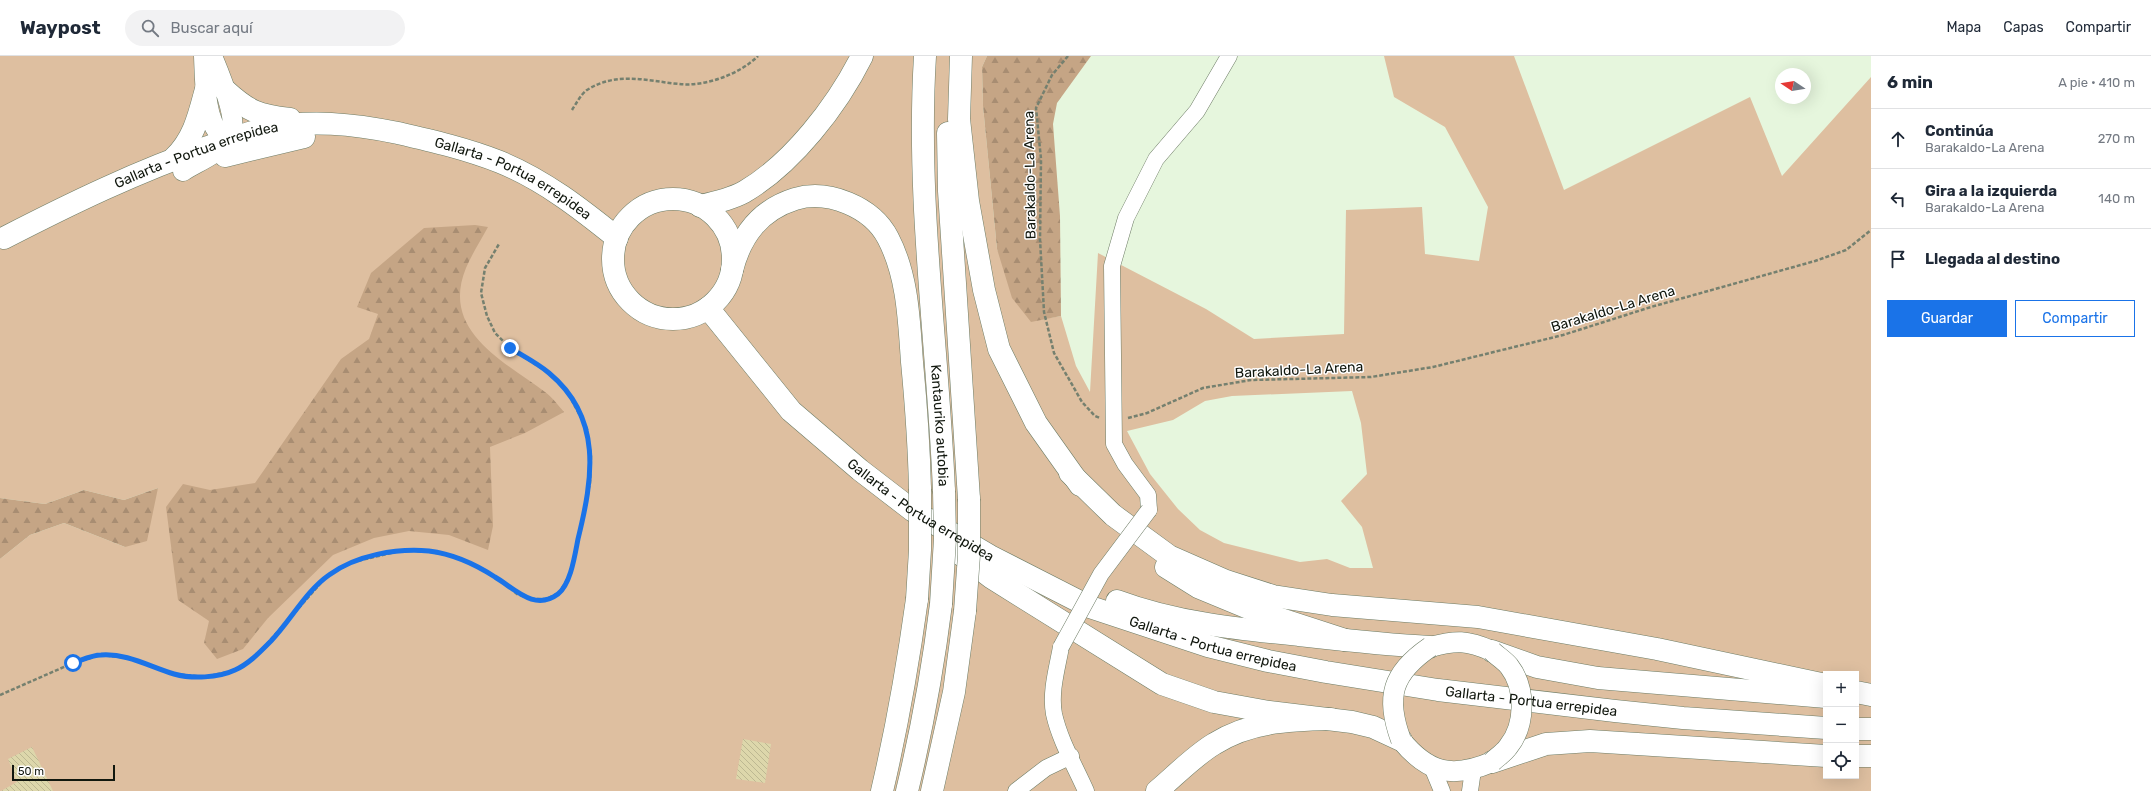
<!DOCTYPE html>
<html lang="es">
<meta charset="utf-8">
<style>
body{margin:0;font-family:Rubik,sans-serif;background:#f2f2f3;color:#1f2937}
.controls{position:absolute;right:12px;bottom:12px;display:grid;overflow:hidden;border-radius:0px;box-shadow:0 4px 16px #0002}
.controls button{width:36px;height:36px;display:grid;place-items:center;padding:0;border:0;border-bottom:1px solid #e0e1e3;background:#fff;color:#1f2937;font:20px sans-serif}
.compass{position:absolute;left:1775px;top:12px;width:36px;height:36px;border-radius:50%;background:#fff;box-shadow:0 4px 16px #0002;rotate:282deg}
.scale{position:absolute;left:12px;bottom:10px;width:103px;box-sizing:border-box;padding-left:4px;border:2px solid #11170e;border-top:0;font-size:11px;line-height:14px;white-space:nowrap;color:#11170e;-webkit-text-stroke:3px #fff;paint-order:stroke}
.stop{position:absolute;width:12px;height:12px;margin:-9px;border:3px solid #1a73e8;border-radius:50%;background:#fff}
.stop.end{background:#1a73e8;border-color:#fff;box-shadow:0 1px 4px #0008}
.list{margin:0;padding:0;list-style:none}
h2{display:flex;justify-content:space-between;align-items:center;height:52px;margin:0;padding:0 16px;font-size:17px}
h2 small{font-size:13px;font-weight:400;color:#747a83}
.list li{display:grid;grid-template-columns:26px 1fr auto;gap:12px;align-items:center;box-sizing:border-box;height:60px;padding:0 16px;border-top:1px solid #e0e1e3}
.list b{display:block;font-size:15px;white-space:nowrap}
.list p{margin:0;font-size:13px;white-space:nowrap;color:#747a83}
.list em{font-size:13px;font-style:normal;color:#747a83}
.actions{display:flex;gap:8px;padding:12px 16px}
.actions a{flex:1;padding:9px 0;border:1px solid #1a73e8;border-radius:0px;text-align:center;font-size:14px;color:#1a73e8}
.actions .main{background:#1a73e8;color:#fff}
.icon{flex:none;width:22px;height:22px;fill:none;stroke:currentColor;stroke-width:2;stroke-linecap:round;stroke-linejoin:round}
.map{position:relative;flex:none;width:1871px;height:735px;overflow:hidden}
header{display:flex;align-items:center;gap:24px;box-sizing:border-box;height:56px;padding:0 20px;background:#fff;border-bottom:1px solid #e0e1e3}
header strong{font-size:19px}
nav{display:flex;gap:22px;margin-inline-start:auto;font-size:14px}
.search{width:280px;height:36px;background:#f2f2f3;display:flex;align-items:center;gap:10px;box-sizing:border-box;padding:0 14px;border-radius:22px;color:#747a83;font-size:15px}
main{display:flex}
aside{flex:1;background:#fff}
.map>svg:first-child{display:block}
.green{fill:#debfa0;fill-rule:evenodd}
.forest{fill:url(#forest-firs)}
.building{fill:url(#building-back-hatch)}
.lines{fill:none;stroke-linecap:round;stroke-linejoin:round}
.minor-casing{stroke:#6d7c65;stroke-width:17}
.tertiary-casing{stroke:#6d7c65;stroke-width:21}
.trunk-casing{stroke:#6d7c65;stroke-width:23}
.motorway-casing{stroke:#6d7c65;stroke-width:23}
.path{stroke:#75806f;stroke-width:2.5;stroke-dasharray:4 2;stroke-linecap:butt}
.minor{stroke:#fff;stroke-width:16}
.tertiary{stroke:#fff;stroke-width:20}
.trunk{stroke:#fff;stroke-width:22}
.motorway{stroke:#fff;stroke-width:22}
.minor-bridge-casing{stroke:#6d7c65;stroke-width:17;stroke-linecap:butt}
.tertiary-bridge-casing{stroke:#6d7c65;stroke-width:21;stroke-linecap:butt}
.motorway-bridge-casing{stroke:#6d7c65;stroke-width:23;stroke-linecap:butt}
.minor-bridge{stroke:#fff;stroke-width:16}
.tertiary-bridge{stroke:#fff;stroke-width:20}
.motorway-bridge{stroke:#fff;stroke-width:22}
.route{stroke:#1a73e8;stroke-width:5}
.labels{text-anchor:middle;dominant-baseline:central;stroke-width:3;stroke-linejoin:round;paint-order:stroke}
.street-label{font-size:14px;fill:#11170e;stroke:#fff}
</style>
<header>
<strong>Waypost</strong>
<div class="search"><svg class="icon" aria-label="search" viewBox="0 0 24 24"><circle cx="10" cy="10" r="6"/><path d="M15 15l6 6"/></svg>Buscar aquí</div>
<nav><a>Mapa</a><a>Capas</a><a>Compartir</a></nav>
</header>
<main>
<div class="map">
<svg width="1871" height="735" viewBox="0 0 1871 735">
<defs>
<pattern id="forest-firs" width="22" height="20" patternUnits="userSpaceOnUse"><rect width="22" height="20" fill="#c5a585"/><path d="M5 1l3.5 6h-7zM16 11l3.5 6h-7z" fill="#a88d72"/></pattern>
<pattern id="building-back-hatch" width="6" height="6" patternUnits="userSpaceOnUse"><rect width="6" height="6" fill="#ddd7ab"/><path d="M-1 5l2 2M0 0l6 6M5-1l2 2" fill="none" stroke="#bdb892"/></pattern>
</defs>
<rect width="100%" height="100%" fill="#e6f6dd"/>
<path class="green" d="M0 0H987L982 11 983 50 997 193 1031 265 1061 260 1076 310 1090 336 1098 197 1206 253 1254 283 1344 278 1346 154 1422 151 1425 198 1479 205 1488 151 1445 71 1394 41 1384 0H1514L1564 134 1750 41 1782 120 1871 21V735H0V503L30 479 64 467 125 491 158 432 124 444 84 434 45 448 0 442ZM1352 335 1361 367 1367 418 1341 445 1362 471 1373 512H1350L1327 503 1300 506 1224 487 1200 474 1178 453 1150 418 1127 375 1173 364 1205 345 1232 340ZM1826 618H1856V720H1826Z"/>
<g class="forest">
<path d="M987 0H1091L1057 47 1053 68 1060 160 1061 260 1031 266 1012 242 997 193 983 50 982 11Z"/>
<path d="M475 169 488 171C481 184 472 198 466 212 440 275 504 305 545 336 552 341 558 349 564 356L525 377 490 391 493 470 488 494 449 479 409 475 374 482 333 499 268 562 243 593 217 603 204 587 209 565 178 544 166 451 183 428 210 434 255 427 341 303 369 283 378 258 357 251 371 217 424 172Z"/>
<path d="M158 432 147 485 125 491 64 467 30 479 0 503V442L45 448 84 434 124 444Z"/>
</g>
<g class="building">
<path d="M743 683 771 688 765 727 736 723Z"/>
<path d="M32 691 53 735H1L17 726 8 703Z"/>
</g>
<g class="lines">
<g class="minor-casing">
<g id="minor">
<path d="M1149 454 1148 439 1125 408 1114 388 1112 210 1126 162 1156 103 1197 55 1229 0"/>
<path d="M1061 591C1057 613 1050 636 1054 658 1060 685 1075 710 1086 735"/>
<path d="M1432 711 1442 735"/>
<path d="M1016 735 1046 712 1071 700"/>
<path d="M1470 735 1473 714"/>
</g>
</g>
<g class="tertiary-casing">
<g id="tertiary">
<path d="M204 0C205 21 204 64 221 79 226 84 234 85 241 86"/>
<path d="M183 115C197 106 220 97 229 83 241 67 219 17 212 0"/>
<path d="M1430 591C1456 584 1467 584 1492 595"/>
<path d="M1401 684C1428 717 1452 723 1492 706"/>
</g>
</g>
<g class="trunk-casing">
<g id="trunk">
<path d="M225 34C249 56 258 59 290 63"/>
<path d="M225 100 304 81"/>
<path d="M174 102C194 83 199 59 206 33"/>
<circle cx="673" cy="203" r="60"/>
<path id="s1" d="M4 182C70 148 138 115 208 91 227 84 246 77 265 73 309 63 354 68 398 77 433 85 467 93 500 106 544 124 581 153 617 182"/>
<path id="s2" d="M708 252 791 355 860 414 912 454 990 500 1090 551 1208 590 1268 605 1326 616 1438 634 1615 655 1683 662 1826 672"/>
<path d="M955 494 992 522 1162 628 1214 646 1269 656 1352 666 1373 671 1401 684"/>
<path d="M1117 545C1176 567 1238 573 1299 579 1343 584 1386 589 1430 591"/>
<path d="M1492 595 1537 611 1598 622 1826 641"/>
<path d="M1856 673H1871"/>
<path d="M1856 700H1871"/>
<path d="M1492 706 1546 688 1590 685 1826 700"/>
</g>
</g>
<g class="motorway-casing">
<g id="motorway">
<path id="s3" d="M925 0C916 145 938 290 944 435"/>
<path d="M961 0 959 63 968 145 984 234 999 293 1036 367 1080 429"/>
<path d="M948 77 949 135 969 443"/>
<path d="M700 150C714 147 731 143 744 136 792 108 837 50 862 0"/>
<path d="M732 214C741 179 760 154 795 143 828 133 872 151 888 182 908 220 909 265 912 306 916 348 919 390 920 433"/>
<path d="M1070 417 1113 459 1169 500 1226 525 1273 540 1332 549 1478 561 1657 593 1826 629"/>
<path d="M1166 511 1198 531 1256 555 1345 584"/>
<path d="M1856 636 1871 639"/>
<path d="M882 735C897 671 908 608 917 543"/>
<path d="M907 735C922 673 933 612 941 548"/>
<path d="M932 735 954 636 965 555"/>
<path d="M1157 735C1176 719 1194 700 1214 688 1250 665 1290 664 1331 663"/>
</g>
</g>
<g class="path">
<path d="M1068 0 1052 19 1036 52 1041 103 1040 183 1044 256 1054 297 1082 346 1095 360 1100 362"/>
<path d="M572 54C576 48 581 38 587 34 617 15 647 25 679 28 705 31 740 18 758 0"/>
<path d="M1128 362 1147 357 1203 332 1251 324 1371 321 1433 311 1563 279 1651 251 1815 205 1846 194 1871 174"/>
<path d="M0 639 73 607 101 599 129 602 175 618 205 621 236 614 258 598 328 519 353 506 404 494 431 496 457 501 496 521 517 538 531 543H546L559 537 570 519 590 427 591 400 587 373 568 337 549 317 510 292 495 277 487 260 481 237 485 212 499 188"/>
</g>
<use href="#minor" class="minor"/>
<use href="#tertiary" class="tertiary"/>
<use href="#trunk" class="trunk"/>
<use href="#motorway" class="motorway"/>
<g class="minor-bridge-casing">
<path id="minor-bridge" d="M1061 591 1101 518 1149 454"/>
</g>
<g class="tertiary-bridge-casing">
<g id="tertiary-bridge">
<path d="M1401 684C1385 641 1392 617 1430 591"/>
<path d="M1492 706C1497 701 1504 697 1508 691 1526 669 1526 632 1509 610 1504 604 1497 600 1492 595"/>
</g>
</g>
<g class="motorway-bridge-casing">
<g id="motorway-bridge">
<path d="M917 543 920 494V433"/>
<path d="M941 548 945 483 944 435"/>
<path d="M965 555 969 499V443"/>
</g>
</g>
<use href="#minor-bridge" class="minor-bridge"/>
<use href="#tertiary-bridge" class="tertiary-bridge"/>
<use href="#motorway-bridge" class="motorway-bridge"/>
</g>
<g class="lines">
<path class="route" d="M73 607C82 604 92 599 101 599 127 597 150 611 174 618 192 623 218 622 235 614 249 608 261 595 271 585 291 564 306 535 329 519 356 499 397 492 429 495 453 498 475 508 495 521 514 532 534 556 558 538 571 528 575 498 578 483 593 422 603 362 549 317 537 307 523 300 510 292"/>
</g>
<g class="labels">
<g class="street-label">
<text stroke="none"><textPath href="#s1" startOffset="210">Gallarta - Portua errepidea</textPath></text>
<text transform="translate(1030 119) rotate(-91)">Barakaldo-La Arena</text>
<text stroke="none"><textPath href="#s1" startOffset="542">Gallarta - Portua errepidea</textPath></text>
<text transform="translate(1613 253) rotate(-17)">Barakaldo-La Arena</text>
<text transform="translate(1299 314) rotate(-3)">Barakaldo-La Arena</text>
<text stroke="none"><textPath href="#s3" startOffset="370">Kantauriko autobia</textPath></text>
<text stroke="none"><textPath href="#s2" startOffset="296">Gallarta - Portua errepidea</textPath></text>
<text stroke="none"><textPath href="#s2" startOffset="620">Gallarta - Portua errepidea</textPath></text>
<text stroke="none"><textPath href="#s2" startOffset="944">Gallarta - Portua errepidea</textPath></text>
</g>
</g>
</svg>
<div class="controls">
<button>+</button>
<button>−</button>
<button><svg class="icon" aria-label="locate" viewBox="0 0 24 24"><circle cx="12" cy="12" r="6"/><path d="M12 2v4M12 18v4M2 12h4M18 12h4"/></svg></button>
</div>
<svg class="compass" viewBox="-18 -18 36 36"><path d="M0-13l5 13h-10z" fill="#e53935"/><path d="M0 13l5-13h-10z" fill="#747a83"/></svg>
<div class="scale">50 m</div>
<div class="stop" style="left:73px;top:607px"></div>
<div class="stop end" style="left:510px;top:292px"></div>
</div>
<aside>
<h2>6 min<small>A pie · 410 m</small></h2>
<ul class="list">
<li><svg class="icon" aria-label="ahead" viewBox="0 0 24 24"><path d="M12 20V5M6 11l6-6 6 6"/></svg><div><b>Continúa</b><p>Barakaldo-La Arena</p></div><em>270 m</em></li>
<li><svg class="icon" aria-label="left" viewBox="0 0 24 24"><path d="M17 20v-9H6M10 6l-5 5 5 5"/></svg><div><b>Gira a la izquierda</b><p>Barakaldo-La Arena</p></div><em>140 m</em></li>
<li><svg class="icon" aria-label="arrive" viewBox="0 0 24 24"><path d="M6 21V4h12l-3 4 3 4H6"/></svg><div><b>Llegada al destino</b></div></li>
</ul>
<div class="actions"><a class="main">Guardar</a><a>Compartir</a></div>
</aside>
</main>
